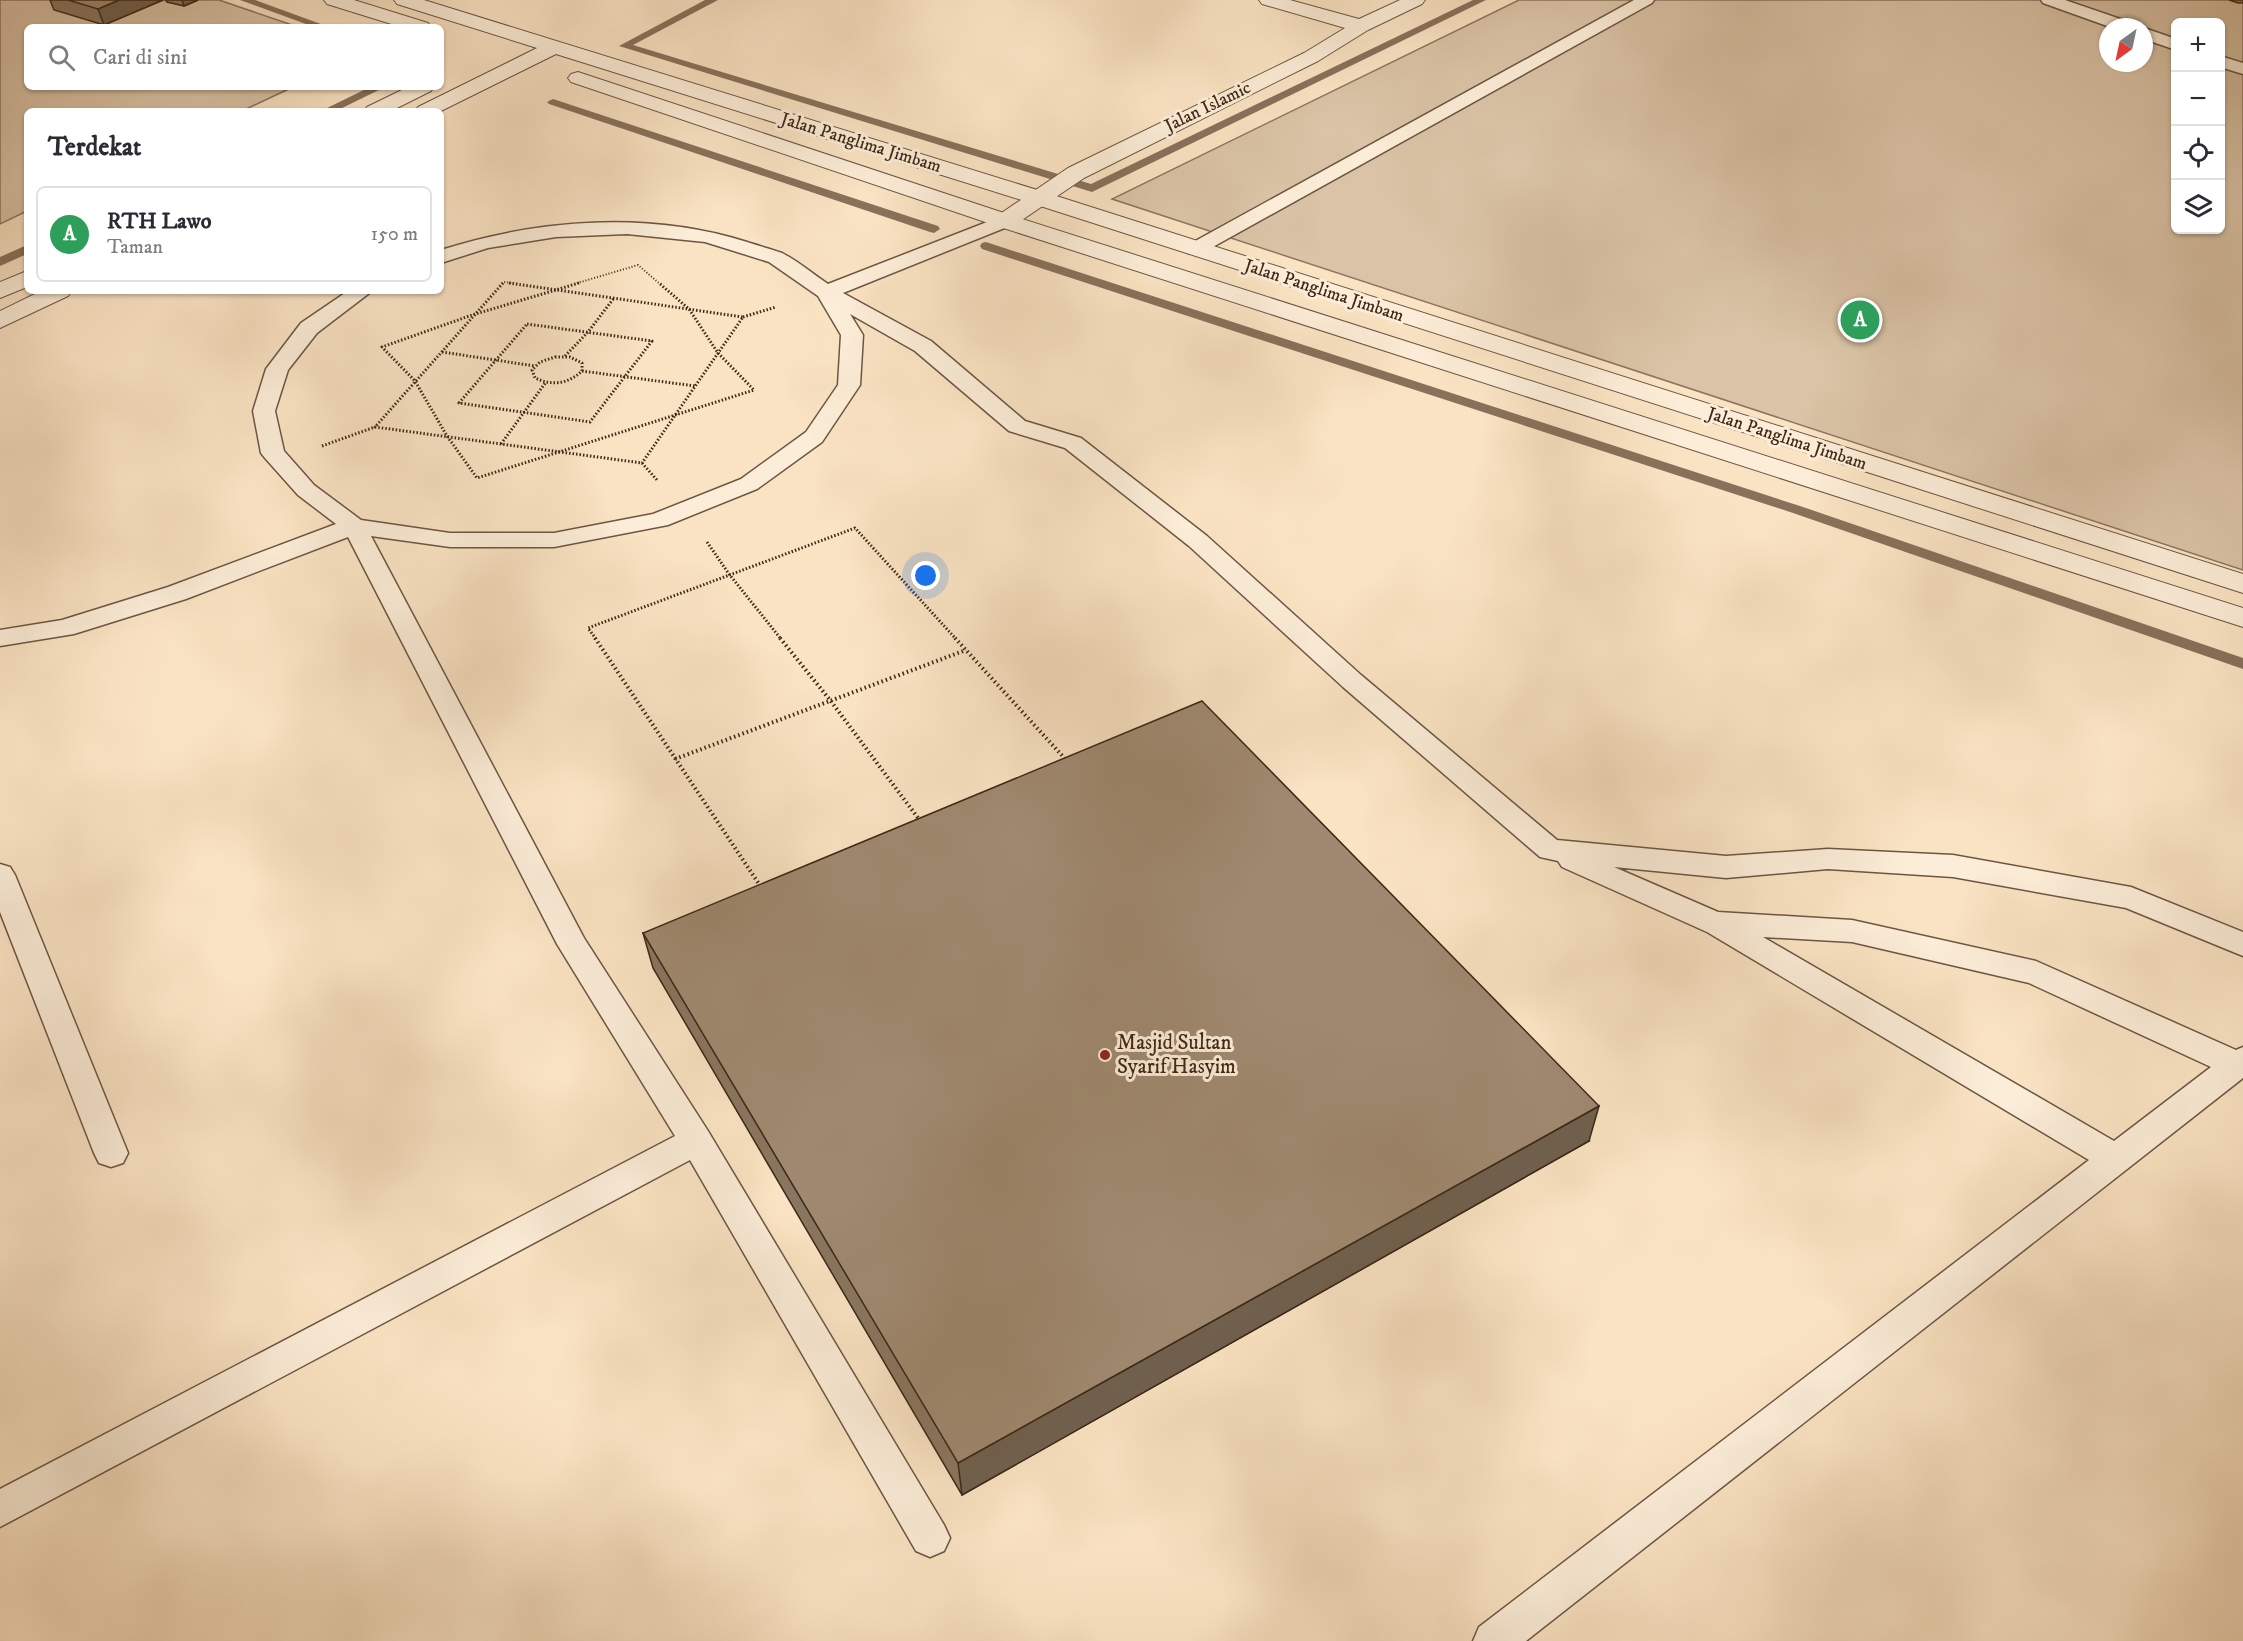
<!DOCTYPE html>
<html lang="id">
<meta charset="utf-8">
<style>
body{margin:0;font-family:"IM FELL DW Pica",serif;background:#f2f2f3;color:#2b2b33}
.controls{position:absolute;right:18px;top:18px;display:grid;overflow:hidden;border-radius:9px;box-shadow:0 2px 4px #0004}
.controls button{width:54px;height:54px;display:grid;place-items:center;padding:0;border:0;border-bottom:2px solid #e1e1e2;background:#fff;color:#2b2b33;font:30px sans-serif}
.compass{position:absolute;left:2099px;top:18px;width:54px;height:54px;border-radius:50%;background:#fff;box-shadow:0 2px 4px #0004;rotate:213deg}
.you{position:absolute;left:926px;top:576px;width:21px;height:21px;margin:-15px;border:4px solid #fff;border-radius:50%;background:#1a73e8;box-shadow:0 0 0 9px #1a73e833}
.badge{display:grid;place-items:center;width:39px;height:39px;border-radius:50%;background:#ea580c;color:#fff;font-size:20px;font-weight:700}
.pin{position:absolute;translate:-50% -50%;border:3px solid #fff;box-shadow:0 2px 6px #0006}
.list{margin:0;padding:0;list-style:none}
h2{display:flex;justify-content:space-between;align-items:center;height:78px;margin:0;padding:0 24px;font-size:26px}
h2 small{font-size:20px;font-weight:400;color:#7c7c81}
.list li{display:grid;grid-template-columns:39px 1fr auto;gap:18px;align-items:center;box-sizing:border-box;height:96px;margin:0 12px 12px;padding:0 12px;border:2px solid #e1e1e2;border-radius:9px}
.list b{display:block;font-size:22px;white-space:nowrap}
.list p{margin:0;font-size:20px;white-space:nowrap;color:#7c7c81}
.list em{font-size:20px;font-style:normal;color:#7c7c81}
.icon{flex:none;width:33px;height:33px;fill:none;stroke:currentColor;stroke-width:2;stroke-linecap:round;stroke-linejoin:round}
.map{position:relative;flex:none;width:2243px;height:1641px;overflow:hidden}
.search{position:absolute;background:#fff;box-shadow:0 2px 4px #0004;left:24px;top:24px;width:420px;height:66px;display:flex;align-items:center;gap:15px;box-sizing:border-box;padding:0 21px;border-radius:9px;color:#7c7c81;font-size:22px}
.panel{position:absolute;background:#fff;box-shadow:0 2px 4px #0004;left:24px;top:108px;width:420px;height:186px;border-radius:9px}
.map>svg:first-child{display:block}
.green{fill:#dac3a6;stroke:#8c755e;stroke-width:1.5;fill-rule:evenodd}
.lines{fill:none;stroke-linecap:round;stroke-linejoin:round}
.stream{fill:#88715b;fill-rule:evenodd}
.service-casing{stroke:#6c5642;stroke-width:3}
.minor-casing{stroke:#6c5642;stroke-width:2}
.tertiary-casing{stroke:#6c5642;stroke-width:2}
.path-far2{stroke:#3d2717;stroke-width:2;stroke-dasharray:1 2;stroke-linecap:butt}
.path-far1{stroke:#3d2717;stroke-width:3;stroke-dasharray:1.5 2;stroke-linecap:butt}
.path{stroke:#3d2717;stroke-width:4;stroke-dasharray:1.5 3;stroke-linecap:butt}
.service{fill:#fcedd8;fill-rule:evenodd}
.minor{fill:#fcedd8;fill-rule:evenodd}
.tertiary{fill:#fcedd8;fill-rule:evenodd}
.wall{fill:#897660;stroke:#3d2717;stroke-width:1.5}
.shaded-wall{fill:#6f604e;stroke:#3d2717;stroke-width:1.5}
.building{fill:#9f8970;stroke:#3d2717;stroke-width:1.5}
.poi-dot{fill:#8f2418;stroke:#fcedd8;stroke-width:2}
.labels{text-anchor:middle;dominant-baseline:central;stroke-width:6;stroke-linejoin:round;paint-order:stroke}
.far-street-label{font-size:18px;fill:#3d2717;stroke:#fcedd8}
.poi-label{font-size:21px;fill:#3d2717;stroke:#fcedd8;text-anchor:start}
</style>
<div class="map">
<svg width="2243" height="1641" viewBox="0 0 2243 1641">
<rect width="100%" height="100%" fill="#fae3c3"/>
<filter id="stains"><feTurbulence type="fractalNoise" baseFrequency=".00333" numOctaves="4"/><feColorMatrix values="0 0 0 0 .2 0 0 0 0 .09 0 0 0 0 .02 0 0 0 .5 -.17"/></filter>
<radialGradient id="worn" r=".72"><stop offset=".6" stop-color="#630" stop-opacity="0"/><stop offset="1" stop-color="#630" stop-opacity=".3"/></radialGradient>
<g class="green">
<path d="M0 0H162L184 6 198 0H219L298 27H27V87H293L242 111H27V211L0 224Z"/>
<path d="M1519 0H2243V570L1112 199ZM2176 22H2220V230H2176ZM2108 27H2144V63H2108Z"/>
</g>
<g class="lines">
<g class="stream">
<path d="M240 0H255L329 27H314Z"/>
<path d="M705 0H718L633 45 1091 184 1473 0H1486L1092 192 619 46Z"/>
<path d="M370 87H385L336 111H321Z"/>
<path d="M553 99 938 226 940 229 934 233 930 232 549 104 547 102Z"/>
<path d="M986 242 1803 507 2243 658V669L1793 513 982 249 980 246 982 243Z"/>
<path d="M27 245V254L0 266V257Z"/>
</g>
<g class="service-casing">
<g id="service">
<path d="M1634 0H1654L1652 3 1202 253H1188L1185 249 1188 245Z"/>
<path d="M2041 0H2065L2132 23 2134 27H2110L2043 3Z"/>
<path d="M2144 28 2176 39V50L2144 39Z"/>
<path d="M2220 56 2243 63V74L2220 67Z"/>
<path d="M1005 215 1012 217 1015 221 1012 225 843 293 931 341 1025 421 1081 438 1207 536 1361 675 1557 840 1726 856 1828 849 1953 855 2131 887 2243 932V956L2126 908 1953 877 1828 869 1726 878 1614 867 1718 912 1852 920 2036 961 2236 1050 2243 1047V1078L1526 1641H1473L1479 1627 2089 1160 1707 932 1562 867 1558 861 1540 857 1343 687 1189 546 1065 448 1009 431 915 351 850 314 863 335 860 385 822 442 757 489 668 525 554 547H450L371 536 584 938 708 1131 944 1525 950 1538 944 1551 930 1557 916 1551 690 1160 0 1527V1489L675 1136 557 944 348 537 186 599 74 634 0 646V630L62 620 168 587 336 524 298 495 265 458 261 453 253 411 266 369 301 323 348 291H372L317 333 288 370 275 411 284 451 314 485 361 520 450 533H554L653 514 741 479 806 432 838 385 841 335 818 296 769 262 705 242 627 234 556 237 488 248 441 263V250C539 219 648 211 747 242 759 246 771 249 782 253 798 261 813 274 828 284ZM1763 937 1852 942 2029 983 2211 1067 2114 1141Z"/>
<path d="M0 864 10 867 15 875 128 1153 123 1163 111 1167 99 1163 94 1153 0 912Z"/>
</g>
</g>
<g class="minor-casing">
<path id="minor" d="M1259 0H1290L1359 19 1400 0H1425L1422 4 1368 30 1318 61 1084 178 1013 226 1005 228 997 226 994 221 997 216 1068 168 1304 53 1345 28 1262 4Z"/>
</g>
<g class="tertiary-casing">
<g id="tertiary">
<path d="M324 0H354L428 23 431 27H401L327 4Z"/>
<path d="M394 0H424L1047 193 2243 574V593L1031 203 556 54 441 111H415L418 107 537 48 397 4Z"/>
<path d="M578 72 1013 216 2243 608V627L997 226 571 82 568 78 571 74Z"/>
<path d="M408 87H434L431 91 391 111H364L367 107Z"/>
<path d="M27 271V287L0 298V282Z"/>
<path d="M41 291H72L68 296 0 328V311Z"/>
</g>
</g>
<g class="path-far2">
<path d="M502 284 504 282 519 284"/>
<path d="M574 284 638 265 660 284"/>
</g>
<g class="path-far1">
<path d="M503 283 375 427 642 463"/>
<path d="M509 283 743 317 642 463"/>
<path d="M579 283 472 315 382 347 415 381 447 436 477 478 754 390 718 353 689 309 659 283"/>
<path d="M743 317 776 307"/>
<path d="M527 324 652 341 590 422 459 403Z"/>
<path d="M442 352 535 366"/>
<path d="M565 356 588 332 614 298"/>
<path d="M555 357H570L582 363V371C568 384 552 386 535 378L532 370 540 362Z"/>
<path d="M582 371 695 386"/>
<path d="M501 444 546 382"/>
<path d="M322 446 375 427"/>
<path d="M642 463 657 480"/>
<path d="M707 542 729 574 781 639"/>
<path d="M596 639 588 628 855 528 956 639"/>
</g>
<g class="path">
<path d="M595 638 761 887"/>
<path d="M780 638 830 700 921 822"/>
<path d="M955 638 1068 762"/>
<path d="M675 759 966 650"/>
</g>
<use href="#service" class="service"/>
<use href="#minor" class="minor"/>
<use href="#tertiary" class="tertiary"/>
</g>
<g class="wall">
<path d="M50 0H163L104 25 54 10Z"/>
<path d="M166 0H198L184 6 167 2Z"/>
<path d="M2229 0H2243V3H2238Z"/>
<path d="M643 933 1589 1141 962 1495 653 968Z"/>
</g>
<g class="shaded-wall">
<path d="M119 0H163L104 25 98 9Z"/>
<path d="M182 0H198L184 6Z"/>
<path d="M1599 1106 1589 1141 962 1495 958 1463Z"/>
</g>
<g class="building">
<path d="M68 0H119L98 9Z"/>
<path d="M1202 701 1599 1106 958 1463 643 933Z"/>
</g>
<circle class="poi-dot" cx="1105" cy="1055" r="6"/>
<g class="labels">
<g class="far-street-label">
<text transform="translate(1208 107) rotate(-26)">Jalan Islamic</text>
<text transform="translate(861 143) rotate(17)">Jalan Panglima Jimbam</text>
<text transform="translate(1324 291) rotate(18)">Jalan Panglima Jimbam</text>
<text transform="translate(1787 439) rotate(18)">Jalan Panglima Jimbam</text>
</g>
<g class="poi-label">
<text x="1117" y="1043">Masjid Sultan<tspan x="1117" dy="24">Syarif Hasyim</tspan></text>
</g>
</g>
<rect width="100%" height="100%" filter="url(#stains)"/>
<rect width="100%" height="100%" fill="url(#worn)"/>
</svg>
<div class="controls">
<button>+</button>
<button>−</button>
<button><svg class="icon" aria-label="locate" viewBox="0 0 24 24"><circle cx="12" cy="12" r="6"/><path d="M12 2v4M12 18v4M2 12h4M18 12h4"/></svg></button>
<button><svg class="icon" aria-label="layers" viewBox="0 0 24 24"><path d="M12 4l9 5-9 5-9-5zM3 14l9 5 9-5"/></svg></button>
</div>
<svg class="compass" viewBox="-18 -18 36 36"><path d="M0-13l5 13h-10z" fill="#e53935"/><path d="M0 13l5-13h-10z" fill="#7c7c81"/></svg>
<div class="you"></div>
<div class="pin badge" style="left:1860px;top:320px;background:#2e9e5b">A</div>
<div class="search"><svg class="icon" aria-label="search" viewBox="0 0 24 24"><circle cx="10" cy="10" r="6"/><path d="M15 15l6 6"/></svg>Cari di sini</div>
<section class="panel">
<h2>Terdekat<small></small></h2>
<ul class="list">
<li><span class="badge" style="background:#2e9e5b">A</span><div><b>RTH Lawo</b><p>Taman</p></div><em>150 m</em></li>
</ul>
</section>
</div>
